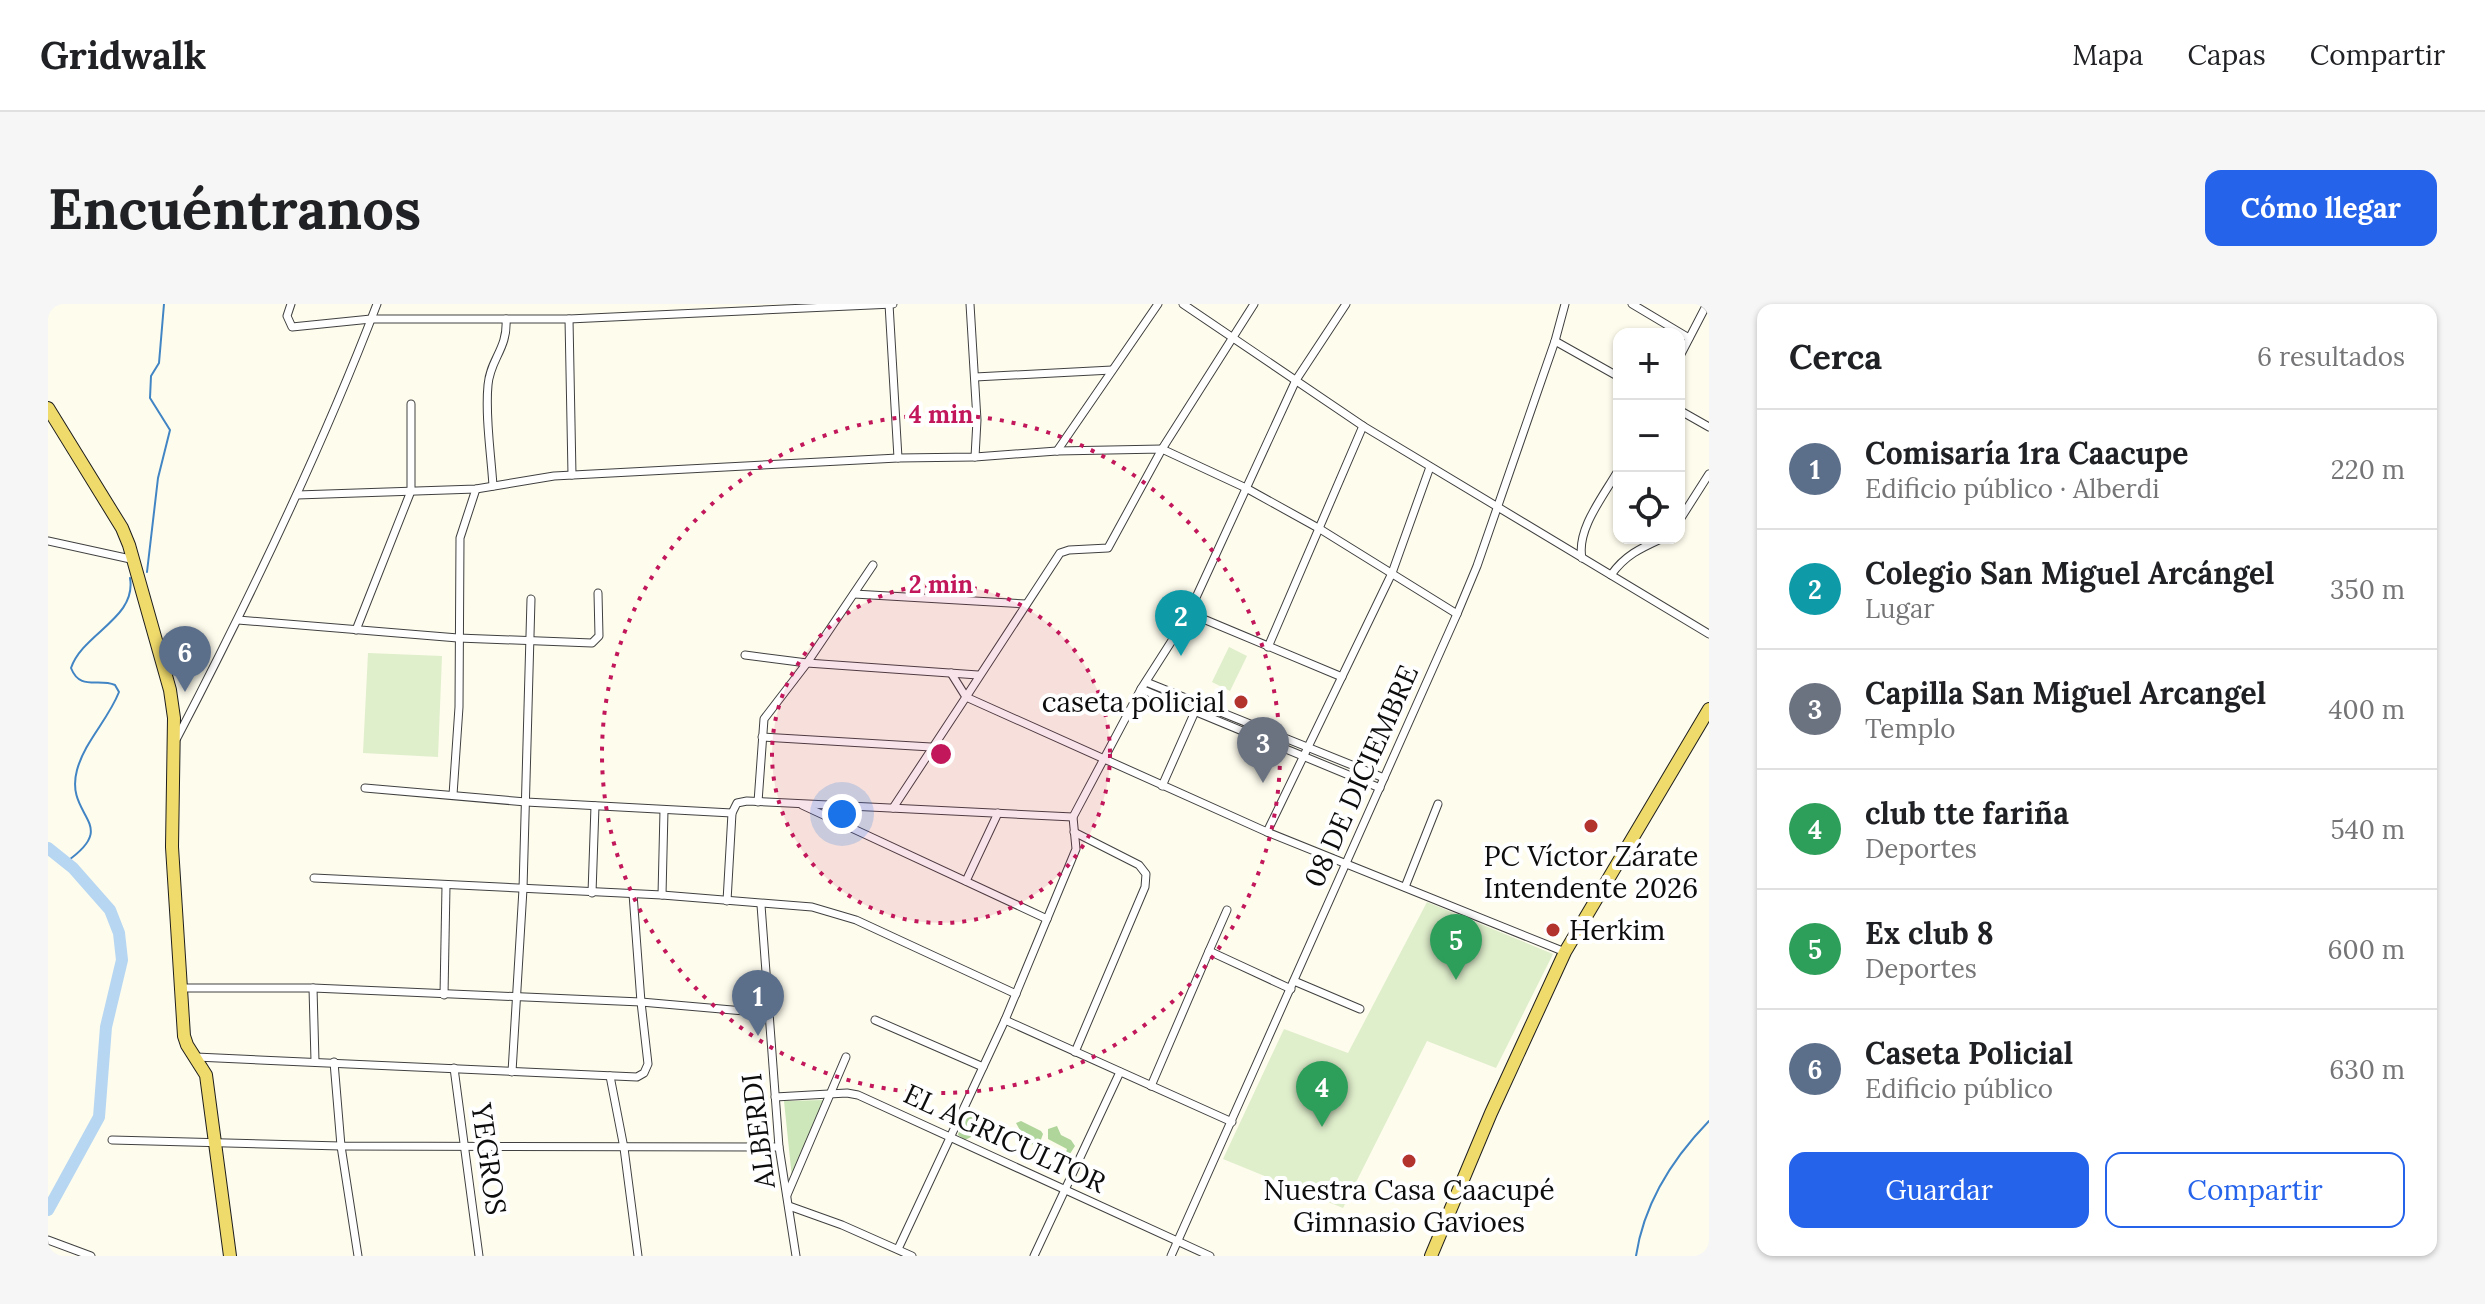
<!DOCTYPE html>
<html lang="es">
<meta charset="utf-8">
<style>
body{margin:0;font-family:Lora,serif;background:#f6f6f6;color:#202124}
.controls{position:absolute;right:24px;top:24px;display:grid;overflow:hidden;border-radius:16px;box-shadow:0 2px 6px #0004}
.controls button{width:72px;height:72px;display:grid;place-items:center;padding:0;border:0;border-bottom:2px solid #e0e0e0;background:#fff;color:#202124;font:40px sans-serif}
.you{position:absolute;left:794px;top:510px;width:28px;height:28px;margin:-20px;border:6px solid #fff;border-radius:50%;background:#1a73e8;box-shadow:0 0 0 12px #1a73e833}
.badge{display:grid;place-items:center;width:52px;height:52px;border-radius:50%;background:#2563eb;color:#fff;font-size:26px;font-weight:700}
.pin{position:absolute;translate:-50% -66px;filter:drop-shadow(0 2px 4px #0008)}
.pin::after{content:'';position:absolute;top:42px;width:28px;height:24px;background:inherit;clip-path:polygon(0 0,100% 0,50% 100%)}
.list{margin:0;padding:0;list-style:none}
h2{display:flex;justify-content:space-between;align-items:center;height:104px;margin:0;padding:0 32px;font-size:34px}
h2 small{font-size:26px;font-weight:400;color:#757577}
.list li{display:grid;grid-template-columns:52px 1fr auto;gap:24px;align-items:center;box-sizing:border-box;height:120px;padding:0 32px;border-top:2px solid #e0e0e0}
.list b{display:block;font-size:30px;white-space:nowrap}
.list p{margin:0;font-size:26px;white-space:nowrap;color:#757577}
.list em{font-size:26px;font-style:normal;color:#757577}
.actions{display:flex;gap:16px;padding:24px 32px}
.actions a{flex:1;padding:18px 0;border:2px solid #2563eb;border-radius:16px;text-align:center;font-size:28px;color:#2563eb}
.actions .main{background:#2563eb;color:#fff}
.icon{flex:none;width:44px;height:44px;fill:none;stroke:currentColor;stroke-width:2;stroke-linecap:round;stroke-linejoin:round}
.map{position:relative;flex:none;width:1661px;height:952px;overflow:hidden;border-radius:16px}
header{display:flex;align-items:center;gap:48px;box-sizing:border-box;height:112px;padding:0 40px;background:#fff;border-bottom:2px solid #e0e0e0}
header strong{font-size:38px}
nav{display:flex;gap:44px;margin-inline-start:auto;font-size:28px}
.intro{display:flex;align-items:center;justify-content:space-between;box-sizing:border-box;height:192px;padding:0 48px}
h1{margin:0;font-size:56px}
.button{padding:20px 36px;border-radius:16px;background:#2563eb;color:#fff;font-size:28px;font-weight:700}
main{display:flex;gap:48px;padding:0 48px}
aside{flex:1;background:#fff;border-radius:16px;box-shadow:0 2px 6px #0004}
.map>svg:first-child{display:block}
.green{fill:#cde6ba}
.forest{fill:#b0d59a}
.pitch{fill:#dfeecb}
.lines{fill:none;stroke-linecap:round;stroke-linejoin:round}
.stream{stroke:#4285c4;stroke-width:2}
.river{stroke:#b6d6f2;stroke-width:12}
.minor-casing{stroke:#404040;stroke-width:9}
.primary-casing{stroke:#1e1e1e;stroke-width:14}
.minor{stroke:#fff;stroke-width:7}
.primary{stroke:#efda6c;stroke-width:12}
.ring{fill:none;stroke:#c2185b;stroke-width:4;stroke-dasharray:4 8}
.poi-dot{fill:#b3332e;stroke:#fff;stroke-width:3}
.labels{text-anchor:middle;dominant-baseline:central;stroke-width:8;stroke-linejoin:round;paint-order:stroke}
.poi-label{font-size:28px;fill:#0d0d0d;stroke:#fff}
.street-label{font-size:28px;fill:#0d0d0d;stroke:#fff}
.centre{fill:#c2185b;stroke:#fff;stroke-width:4}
.ring-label{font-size:24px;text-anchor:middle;font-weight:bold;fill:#c2185b;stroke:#fff;stroke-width:8;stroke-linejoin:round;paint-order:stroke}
</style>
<header>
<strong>Gridwalk</strong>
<nav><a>Mapa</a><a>Capas</a><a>Compartir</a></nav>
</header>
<div class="intro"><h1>Encuéntranos</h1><a class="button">Cómo llegar</a></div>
<main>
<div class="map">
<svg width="1661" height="952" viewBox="0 0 1661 952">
<rect width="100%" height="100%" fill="#fefced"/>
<path class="green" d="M777 796 744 874 736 797Z"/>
<g class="forest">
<path d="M925 812 928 823 925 832 917 836 910 831 914 816Z"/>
<path d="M973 817 993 827 995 830 991 841 982 840 983 835 974 830 968 819Z"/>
<path d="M1009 822 1013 831 1023 836 1027 842 1018 856 1016 855 1019 845 1000 835V825Z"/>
</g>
<g class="pitch">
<path d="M1181 343 1199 352 1182 387 1164 378Z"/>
<path d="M320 349 394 352 390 453 315 449Z"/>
<path d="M1379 598 1505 650 1448 764 1379 737 1295 904 1175 855 1236 725 1300 749Z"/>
</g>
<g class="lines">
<g class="stream">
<path d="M99 268 110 174 122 126 102 94 103 72 111 59 116 0"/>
<path d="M18 558C74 519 16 514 29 466 37 437 60 416 71 388L67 381C50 374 32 387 23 364 35 329 89 314 82 274"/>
<path d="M1588 952C1596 899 1624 855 1661 817"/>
</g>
<path class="river" d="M0 544 25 564 62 606 71 629 74 656 58 723 51 813 0 906"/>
<g class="minor-casing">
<g id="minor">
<path d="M243 0 239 12 244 23 323 15H521L845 0"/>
<path d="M841 0 850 154"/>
<path d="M922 0 929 116 927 153"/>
<path d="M1135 0 1315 122 1661 330"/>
<path d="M1206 0 1114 145 1060 244 1021 246 1012 249 918 393 1219 528 1517 648"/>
<path d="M1584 0 1641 34"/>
<path d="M521 15 524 171"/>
<path d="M1507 37 1571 73"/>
<path d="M1631 54 1659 0"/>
<path d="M927 73 1064 66"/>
<path d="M1631 106 1661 123"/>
<path d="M1009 147 1110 0"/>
<path d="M445 182C443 150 437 112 440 81 442 55 460 45 458 15"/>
<path d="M249 191 428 185 506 172 850 154 927 153 1009 147 1114 145 1198 184 1272 225 1409 310"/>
<path d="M1631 217 1661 170"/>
<path d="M0 237 87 256"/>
<path d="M1534 254C1528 225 1557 190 1571 165"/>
<path d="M1563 271C1577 251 1593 244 1615 234"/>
<path d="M806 290 978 300"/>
<path d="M1141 309 1294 373"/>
<path d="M190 316 410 334 544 339 551 332 550 289"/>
<path d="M308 326 363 187V100"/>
<path d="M1220 343 1315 122"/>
<path d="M697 351 759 359 930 371"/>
<path d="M1098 378 1336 474"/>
<path d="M1093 385 1332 484"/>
<path d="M714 433 883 443"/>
<path d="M129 434C203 292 272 149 329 0"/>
<path d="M1114 482 1149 403"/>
<path d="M317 484 478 498 684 509"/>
<path d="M405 491 411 403 412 234 428 185"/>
<path d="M710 498 716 415 759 359 825 261"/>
<path d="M754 501 999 615"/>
<path d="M845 504 918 393 903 369"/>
<path d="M1026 528 1091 561 1098 570 1097 583 1027 748"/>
<path d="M1219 528 1344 269 1382 163"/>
<path d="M266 574 614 591 764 603 808 616 968 690"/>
<path d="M918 577 950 509"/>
<path d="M1357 583 1390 500"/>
<path d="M544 589 547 502"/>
<path d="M614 591 616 506"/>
<path d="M679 597 684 509 689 499 699 497 1025 513"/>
<path d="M713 601 731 843 748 952"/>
<path d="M1161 647 1179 606"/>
<path d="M1246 677 1312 705"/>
<path d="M132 684H265L593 698 719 709"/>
<path d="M265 684 267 757"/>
<path d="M396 691 398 582"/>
<path d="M827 716 935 763"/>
<path d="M957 716 1184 818"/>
<path d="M148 753 589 773 596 769 600 760 593 698 585 590"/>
<path d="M286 758 293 842 310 952"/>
<path d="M406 764 431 952"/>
<path d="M464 768 475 585 483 295"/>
<path d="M562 772 576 844 590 952"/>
<path d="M1103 782 1161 647 1243 685"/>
<path d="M727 793 799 789 810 791 1162 952"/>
<path d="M64 836 293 842 731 843"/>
<path d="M739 891 798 753"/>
<path d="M741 902 794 921 864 952"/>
<path d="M0 936 43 952"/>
<path d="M850 945 957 716 1028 545 1025 513 1093 385 1139 313 1248 76 1298 0"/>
<path d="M986 952 1072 768"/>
<path d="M1123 952 1409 310 1429 262 1507 37 1517 0"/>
</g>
</g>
<g class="primary-casing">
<g id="primary">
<path d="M0 104 74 224 81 241 122 386 126 414 124 543 136 732 139 741 158 771 182 952"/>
<path d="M1383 952 1443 809 1517 648 1661 405"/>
</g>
</g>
<use href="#minor" class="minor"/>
<use href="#primary" class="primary"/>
</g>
<circle cx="893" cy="450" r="169" fill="#c2185b" fill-opacity=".12"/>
<g class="ring">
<circle cx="893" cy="450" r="169"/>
<circle cx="893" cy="450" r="339"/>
</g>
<g class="poi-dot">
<circle cx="1193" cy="398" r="8"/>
<circle cx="1543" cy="522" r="8"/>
<circle cx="1505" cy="626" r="8"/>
<circle cx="1361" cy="857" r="8"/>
</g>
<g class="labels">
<g class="poi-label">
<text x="1177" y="398" text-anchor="end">caseta policial</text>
<text x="1543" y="552">PC Víctor Zárate<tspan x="1543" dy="32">Intendente 2026</tspan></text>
<text x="1521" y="626" text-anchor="start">Herkim</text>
<text x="1361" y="886">Nuestra Casa Caacupé<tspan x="1361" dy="32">Gimnasio Gavioes</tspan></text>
</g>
<g class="street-label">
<text transform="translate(1313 472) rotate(-66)">08 DE DICIEMBRE</text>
<text transform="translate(710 827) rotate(-97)">ALBERDI</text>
<text transform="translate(957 834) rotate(25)">EL AGRICULTOR</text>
<text transform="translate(441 855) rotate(82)">YEGROS</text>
</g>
</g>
<circle cx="893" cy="450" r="12" class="centre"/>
<g class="ring-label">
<text x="893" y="119">4 min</text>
<text x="893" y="289">2 min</text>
</g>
</svg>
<div class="controls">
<button>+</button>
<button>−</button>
<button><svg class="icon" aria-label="locate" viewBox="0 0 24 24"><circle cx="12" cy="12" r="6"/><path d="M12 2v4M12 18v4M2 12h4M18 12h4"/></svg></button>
</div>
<div class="you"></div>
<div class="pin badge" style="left:710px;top:732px;background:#5c6f8a">1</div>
<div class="pin badge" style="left:1133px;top:352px;background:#0f9aa8">2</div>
<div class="pin badge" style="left:1215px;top:479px;background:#6b7280">3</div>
<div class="pin badge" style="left:1274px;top:823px;background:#2e9e5b">4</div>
<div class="pin badge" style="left:1408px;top:676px;background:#2e9e5b">5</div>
<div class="pin badge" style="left:137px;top:388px;background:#5c6f8a">6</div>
</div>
<aside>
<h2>Cerca<small>6 resultados</small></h2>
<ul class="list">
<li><span class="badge" style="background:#5c6f8a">1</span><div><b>Comisaría 1ra Caacupe</b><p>Edificio público · Alberdi</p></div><em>220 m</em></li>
<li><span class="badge" style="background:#0f9aa8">2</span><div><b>Colegio San Miguel Arcángel</b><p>Lugar</p></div><em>350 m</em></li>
<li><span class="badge" style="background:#6b7280">3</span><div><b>Capilla San Miguel Arcangel</b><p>Templo</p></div><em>400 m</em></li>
<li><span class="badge" style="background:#2e9e5b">4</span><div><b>club tte fariña</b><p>Deportes</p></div><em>540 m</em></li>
<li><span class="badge" style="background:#2e9e5b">5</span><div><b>Ex club 8</b><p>Deportes</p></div><em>600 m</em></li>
<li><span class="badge" style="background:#5c6f8a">6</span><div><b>Caseta Policial</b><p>Edificio público</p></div><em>630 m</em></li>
</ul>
<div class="actions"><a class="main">Guardar</a><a>Compartir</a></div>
</aside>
</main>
